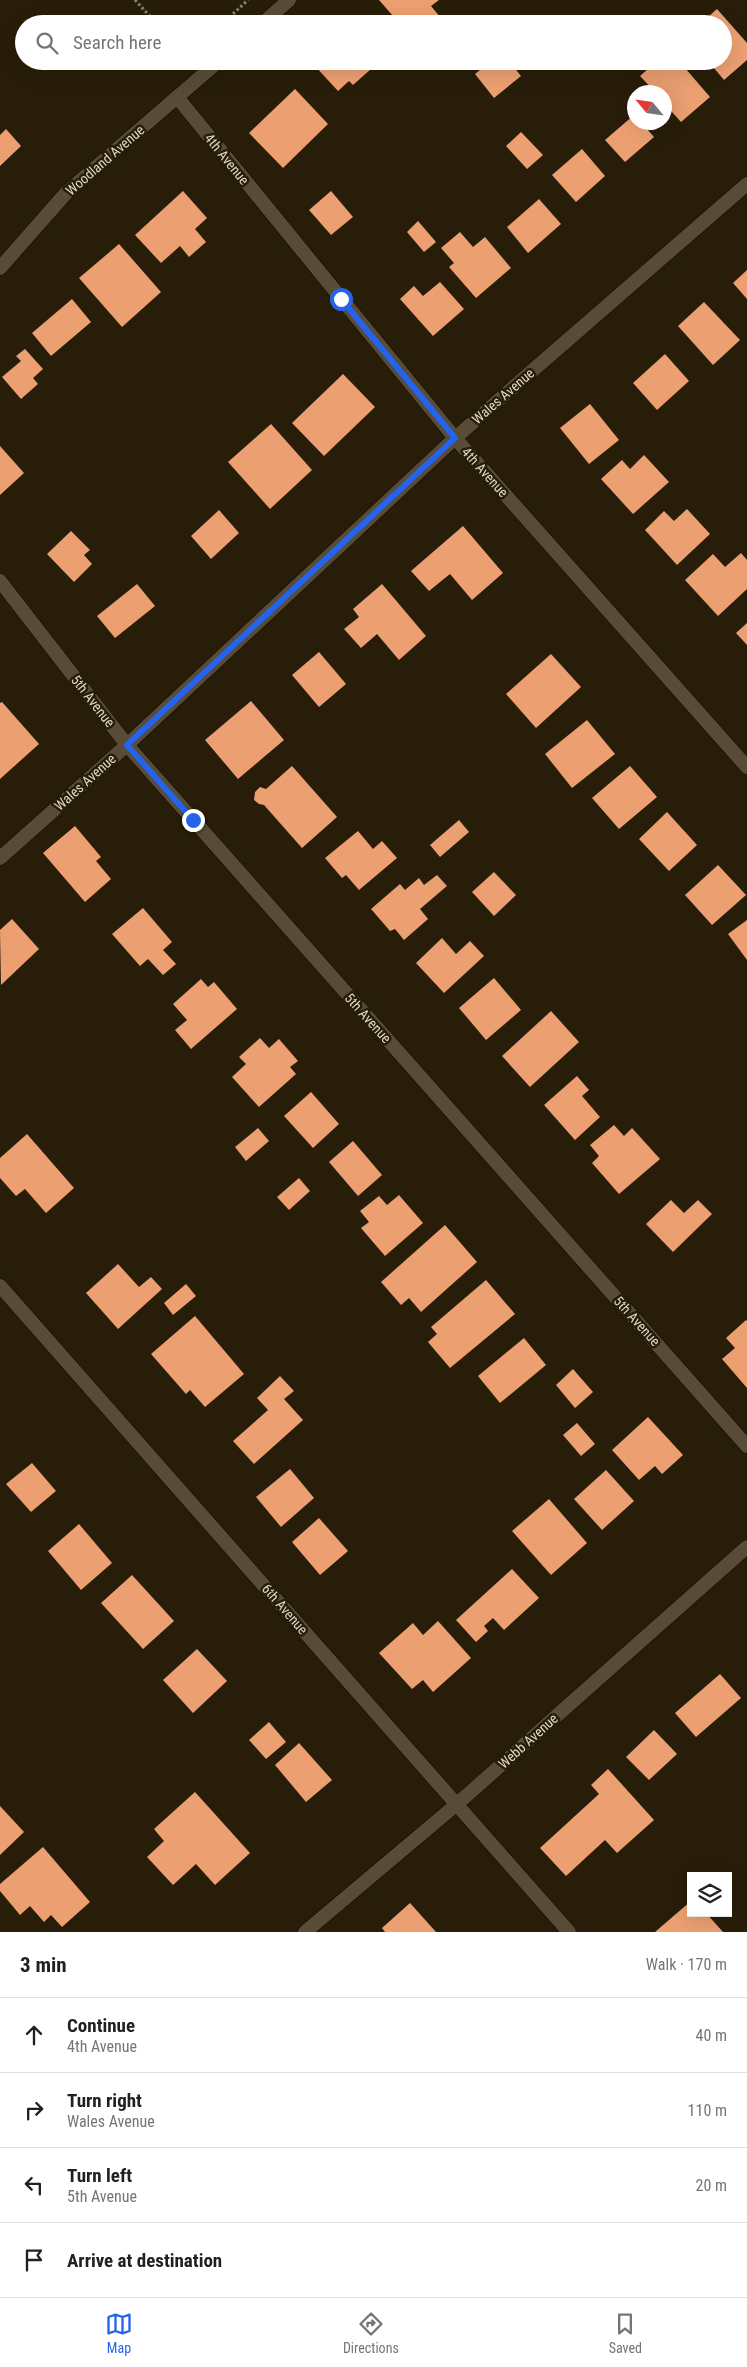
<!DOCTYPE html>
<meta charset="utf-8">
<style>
body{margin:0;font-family:"Roboto Condensed",sans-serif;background:#f6f6f6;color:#202124}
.controls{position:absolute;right:15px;bottom:15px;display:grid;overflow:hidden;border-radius:0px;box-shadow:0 5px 20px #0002}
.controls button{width:45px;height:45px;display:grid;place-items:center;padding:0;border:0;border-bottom:1px solid #e0e0e0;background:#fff;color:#202124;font:25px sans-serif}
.compass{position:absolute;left:627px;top:85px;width:45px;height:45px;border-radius:50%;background:#fff;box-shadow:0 5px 20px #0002;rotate:299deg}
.stop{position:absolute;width:15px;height:15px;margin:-11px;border:4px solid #2563eb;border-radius:50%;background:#fff}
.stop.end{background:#2563eb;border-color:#fff;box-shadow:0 1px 5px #0008}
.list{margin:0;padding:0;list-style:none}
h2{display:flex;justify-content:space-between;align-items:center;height:65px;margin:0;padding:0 20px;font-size:21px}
h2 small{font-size:16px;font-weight:400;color:#757577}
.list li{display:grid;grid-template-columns:32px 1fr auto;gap:15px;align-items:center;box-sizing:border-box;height:75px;padding:0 20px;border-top:1px solid #e0e0e0}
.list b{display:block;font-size:19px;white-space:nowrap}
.list p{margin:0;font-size:16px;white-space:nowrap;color:#757577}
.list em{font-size:16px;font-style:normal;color:#757577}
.icon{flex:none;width:28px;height:28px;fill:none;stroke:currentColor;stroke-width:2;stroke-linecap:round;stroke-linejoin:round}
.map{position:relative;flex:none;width:747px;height:1932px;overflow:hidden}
.search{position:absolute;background:#fff;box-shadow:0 5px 20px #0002;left:15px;right:15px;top:15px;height:55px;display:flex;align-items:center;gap:12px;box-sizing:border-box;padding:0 18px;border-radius:28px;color:#757577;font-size:19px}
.sheet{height:365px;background:#fff}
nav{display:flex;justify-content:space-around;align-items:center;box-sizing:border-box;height:70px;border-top:1px solid #e0e0e0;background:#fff;font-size:14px;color:#757577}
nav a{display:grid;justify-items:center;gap:2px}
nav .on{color:#2563eb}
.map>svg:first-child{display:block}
.building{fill:#eca072}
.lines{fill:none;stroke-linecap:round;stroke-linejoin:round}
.minor-casing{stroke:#110700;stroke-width:15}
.path{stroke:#8a8271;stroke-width:3;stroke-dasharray:2.5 2.5;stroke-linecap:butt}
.minor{stroke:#584c36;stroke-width:14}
.route{stroke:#2563eb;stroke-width:6}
.labels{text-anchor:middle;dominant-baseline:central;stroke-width:5;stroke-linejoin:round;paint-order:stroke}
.street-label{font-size:14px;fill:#dfd8cb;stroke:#281d08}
</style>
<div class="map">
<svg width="747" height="1932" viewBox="0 0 747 1932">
<rect width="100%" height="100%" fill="#281d08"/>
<g class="building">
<path d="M379 0H439L431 6 446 24H400Z"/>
<path d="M717 9 747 43V60L724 80 708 61H723V24H700Z"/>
<path d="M319 61H380L353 85 349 81 338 91 314 65Z"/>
<path d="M491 61H509L521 76 494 98 475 74Z"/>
<path d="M657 61H679L710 97 681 122 664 103V92H655L640 76Z"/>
<path d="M295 89 328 124 283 168 249 133Z"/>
<path d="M634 115V122H641L654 137 625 162 605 140Z"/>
<path d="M6 129 21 146 0 166V135Z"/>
<path d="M521 132 543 155 527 169 506 146Z"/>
<path d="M582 149 605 176 576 202 552 175Z"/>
<path d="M183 191 207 218 195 229 206 242 189 257 180 246 161 263 135 235Z"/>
<path d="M331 191 353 217 331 235 309 210Z"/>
<path d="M539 199 561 224 528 253 507 227Z"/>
<path d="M418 221 436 242 424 252 407 232Z"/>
<path d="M460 232 473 247 485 237 511 268 476 298 449 267 454 263 441 248Z"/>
<path d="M119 244 161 292 122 327 79 278Z"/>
<path d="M747 270V299L733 283Z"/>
<path d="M440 282 464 309 433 336 400 299 414 286 423 296Z"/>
<path d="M72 299 91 322 51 356 32 333Z"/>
<path d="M704 302 740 340 713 365 678 326Z"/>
<path d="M25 349 43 369 33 378 38 384 21 399 2 377 21 361 16 356Z"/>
<path d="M665 354 689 381 657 410 633 383Z"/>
<path d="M343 374 375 407 324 456 292 423Z"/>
<path d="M590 404 619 440 589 464 560 428Z"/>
<path d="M271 424 312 470 270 509 228 462Z"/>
<path d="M0 446 24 473 0 495Z"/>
<path d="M644 455 669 482 633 514 601 479 622 460 630 469Z"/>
<path d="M687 509 710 534 677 565 645 530 664 511 674 521Z"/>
<path d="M219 510 239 533 211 559 191 536Z"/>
<path d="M463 526 503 573 472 600 450 574 429 591 411 571Z"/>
<path d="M71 531 90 550 84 555 92 564 74 582 47 554Z"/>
<path d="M741 553 747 560V589L718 616 685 580 713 554 725 567Z"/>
<path d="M137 584 155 606 115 638 97 616Z"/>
<path d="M382 584 426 636 399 660 377 634 361 648 344 629 359 617 353 609Z"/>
<path d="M747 623V645L736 633Z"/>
<path d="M319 652 346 684 319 707 292 675Z"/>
<path d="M551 654 581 687 536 728 506 694Z"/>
<path d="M251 701 284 740 238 779 205 740Z"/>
<path d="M2 702 39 744 0 779V703Z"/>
<path d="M587 720 615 754 572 788 545 754Z"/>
<path d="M292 766 337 817 302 848 264 805 259 804 254 800 255 792 260 787 266 789Z"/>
<path d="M630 766 657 797 619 829 592 798Z"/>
<path d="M667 812 697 845 669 871 639 839Z"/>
<path d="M459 820 469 832 440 857 430 845Z"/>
<path d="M75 826 101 857 96 861 111 879 85 902 43 853Z"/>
<path d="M358 831 373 849 382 841 397 858 359 890 346 875 342 878 325 858Z"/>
<path d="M718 865 746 895 712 925 685 895Z"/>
<path d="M494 872 516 895 494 916 472 892Z"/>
<path d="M437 875 447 886 420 909 428 919 404 940 395 929 390 931 371 909 400 884 405 890 419 878 424 885Z"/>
<path d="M143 908 172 942 163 950 176 964 163 975 148 959 140 966 112 934Z"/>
<path d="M12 919 39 949 1 985 0 930Z"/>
<path d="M747 920V960L728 934Z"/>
<path d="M442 938 456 954 470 941 484 956 444 993 416 963Z"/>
<path d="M494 978 521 1010 486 1040 459 1008Z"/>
<path d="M201 979 208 987 214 982 237 1009 191 1049 175 1030 187 1020 173 1004Z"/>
<path d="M551 1011 579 1042 530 1087 502 1056Z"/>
<path d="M260 1038 269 1048 279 1039 298 1061 290 1067 296 1074 259 1107 232 1077 246 1064 239 1057Z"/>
<path d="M577 1076 589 1090 582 1096 600 1117 575 1140 544 1105Z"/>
<path d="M311 1092 339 1124 313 1148 284 1116Z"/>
<path d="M614 1125 624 1136 632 1128 660 1159 619 1194 592 1163 599 1156 590 1145Z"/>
<path d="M258 1128 269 1141 246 1161 235 1147Z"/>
<path d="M27 1134 74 1188 46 1213 25 1189 16 1196 0 1178V1158Z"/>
<path d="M353 1141 382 1175 358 1196 329 1162Z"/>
<path d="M299 1178 310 1191 289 1210 277 1197Z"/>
<path d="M399 1195 423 1223 385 1256 361 1228 369 1222 360 1211 379 1196 387 1205Z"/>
<path d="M671 1200 684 1213 698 1200 712 1214 673 1252 646 1224Z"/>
<path d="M445 1225 477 1262 421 1312 409 1298 401 1305 381 1282Z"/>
<path d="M118 1264 139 1287 151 1277 162 1289 118 1329 86 1293Z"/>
<path d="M486 1280 515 1314 450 1368 428 1342 437 1334 431 1327Z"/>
<path d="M186 1284 196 1296 173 1315 164 1303Z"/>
<path d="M195 1316 244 1374 205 1407 190 1390 186 1394 151 1354Z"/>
<path d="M746 1320 747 1321V1388L722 1359 735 1348 726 1338Z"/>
<path d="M524 1338 546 1365 500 1403 478 1376Z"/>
<path d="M573 1369 593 1392 575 1408 556 1385Z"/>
<path d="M280 1376 294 1391 284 1399 303 1420 254 1464 233 1441 268 1410 257 1398Z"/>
<path d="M648 1417 683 1455 662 1474 655 1466 639 1480 612 1450Z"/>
<path d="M577 1423 595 1444 581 1456 563 1435Z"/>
<path d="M32 1463 56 1491 31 1512 6 1484Z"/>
<path d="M290 1469 314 1498 281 1527 256 1497Z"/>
<path d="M606 1470 634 1501 602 1530 574 1499Z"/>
<path d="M549 1499 587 1543 551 1575 512 1531Z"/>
<path d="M319 1518 348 1551 320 1575 292 1542Z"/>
<path d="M79 1524 112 1563 81 1590 48 1551Z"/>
<path d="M512 1569 539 1598 504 1630 493 1618 484 1626 488 1631 476 1642 456 1620Z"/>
<path d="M132 1575 174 1621 143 1649 101 1603Z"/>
<path d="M438 1621 471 1658 433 1692 423 1680 412 1689 379 1653 413 1623 423 1635Z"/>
<path d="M197 1649 227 1681 193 1713 163 1680Z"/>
<path d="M720 1674 741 1698 696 1737 675 1713Z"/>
<path d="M269 1722 286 1742 266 1759 249 1740Z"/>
<path d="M654 1730 677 1754 649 1780 626 1757Z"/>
<path d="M299 1743 332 1780 306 1802 275 1765Z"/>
<path d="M608 1769 654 1820 617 1853 605 1840 566 1876 540 1848 599 1794 591 1785Z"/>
<path d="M195 1792 250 1853 215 1885 196 1864 173 1885 147 1857 164 1841 154 1829Z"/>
<path d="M0 1806 24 1832 0 1855Z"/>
<path d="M43 1847 90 1902 62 1927 51 1915 44 1922 30 1906 20 1915 0 1891V1884Z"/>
<path d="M691 1901V1913H706L723 1932H655Z"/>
<path d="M410 1903 436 1932H385L382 1928Z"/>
</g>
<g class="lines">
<g class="minor-casing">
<g id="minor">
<path d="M262 24 289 0"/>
<path d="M177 97 455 438 747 767"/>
<path d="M0 268 67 192 219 61"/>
<path d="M0 581 127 745 747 1446"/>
<path d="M0 858 127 745 455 438 747 184"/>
<path d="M0 1286 569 1932"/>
<path d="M305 1932 457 1804 747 1547"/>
</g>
</g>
<g class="path">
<path d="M135 0 157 24"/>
<path d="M222 24 248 0"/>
</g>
<use href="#minor" class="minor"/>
</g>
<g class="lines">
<path class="route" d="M193 820 127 745 455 438 341 299"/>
</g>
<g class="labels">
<g class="street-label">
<text transform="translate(227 159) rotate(51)">4th Avenue</text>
<text transform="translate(105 160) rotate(-41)">Woodland Avenue</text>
<text transform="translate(503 396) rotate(-41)">Wales Avenue</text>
<text transform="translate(485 472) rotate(48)">4th Avenue</text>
<text transform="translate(93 701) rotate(52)">5th Avenue</text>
<text transform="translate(85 782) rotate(-42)">Wales Avenue</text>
<text transform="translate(368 1018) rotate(48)">5th Avenue</text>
<text transform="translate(637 1321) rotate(48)">5th Avenue</text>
<text transform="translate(285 1609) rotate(49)">6th Avenue</text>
<text transform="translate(528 1741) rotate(-42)">Webb Avenue</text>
</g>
</g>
</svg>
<div class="controls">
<button><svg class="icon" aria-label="layers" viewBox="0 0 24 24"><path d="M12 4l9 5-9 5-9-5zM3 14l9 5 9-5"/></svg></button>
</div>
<svg class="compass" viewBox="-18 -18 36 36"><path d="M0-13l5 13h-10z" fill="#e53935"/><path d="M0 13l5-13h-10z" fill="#757577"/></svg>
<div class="stop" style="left:341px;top:299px"></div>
<div class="stop end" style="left:193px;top:820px"></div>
<div class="search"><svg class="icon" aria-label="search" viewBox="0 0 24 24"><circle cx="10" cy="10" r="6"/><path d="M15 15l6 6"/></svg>Search here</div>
</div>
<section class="sheet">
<h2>3 min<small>Walk · 170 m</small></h2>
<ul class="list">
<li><svg class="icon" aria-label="ahead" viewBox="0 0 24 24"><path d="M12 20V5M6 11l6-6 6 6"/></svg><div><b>Continue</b><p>4th Avenue</p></div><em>40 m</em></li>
<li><svg class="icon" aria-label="right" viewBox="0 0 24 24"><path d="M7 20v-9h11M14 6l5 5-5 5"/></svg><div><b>Turn right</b><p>Wales Avenue</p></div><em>110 m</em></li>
<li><svg class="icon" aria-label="left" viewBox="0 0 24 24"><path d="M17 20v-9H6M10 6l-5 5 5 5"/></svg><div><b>Turn left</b><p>5th Avenue</p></div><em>20 m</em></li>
<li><svg class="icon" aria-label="arrive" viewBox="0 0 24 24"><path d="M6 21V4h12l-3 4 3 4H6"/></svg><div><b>Arrive at destination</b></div></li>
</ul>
</section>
<nav>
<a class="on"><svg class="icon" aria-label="map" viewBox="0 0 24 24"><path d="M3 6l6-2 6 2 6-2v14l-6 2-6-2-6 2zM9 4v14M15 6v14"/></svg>Map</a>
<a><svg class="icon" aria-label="directions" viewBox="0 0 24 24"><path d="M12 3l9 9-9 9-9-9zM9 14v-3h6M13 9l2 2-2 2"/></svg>Directions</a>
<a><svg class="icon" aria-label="saved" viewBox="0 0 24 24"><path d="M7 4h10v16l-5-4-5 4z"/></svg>Saved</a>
</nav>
